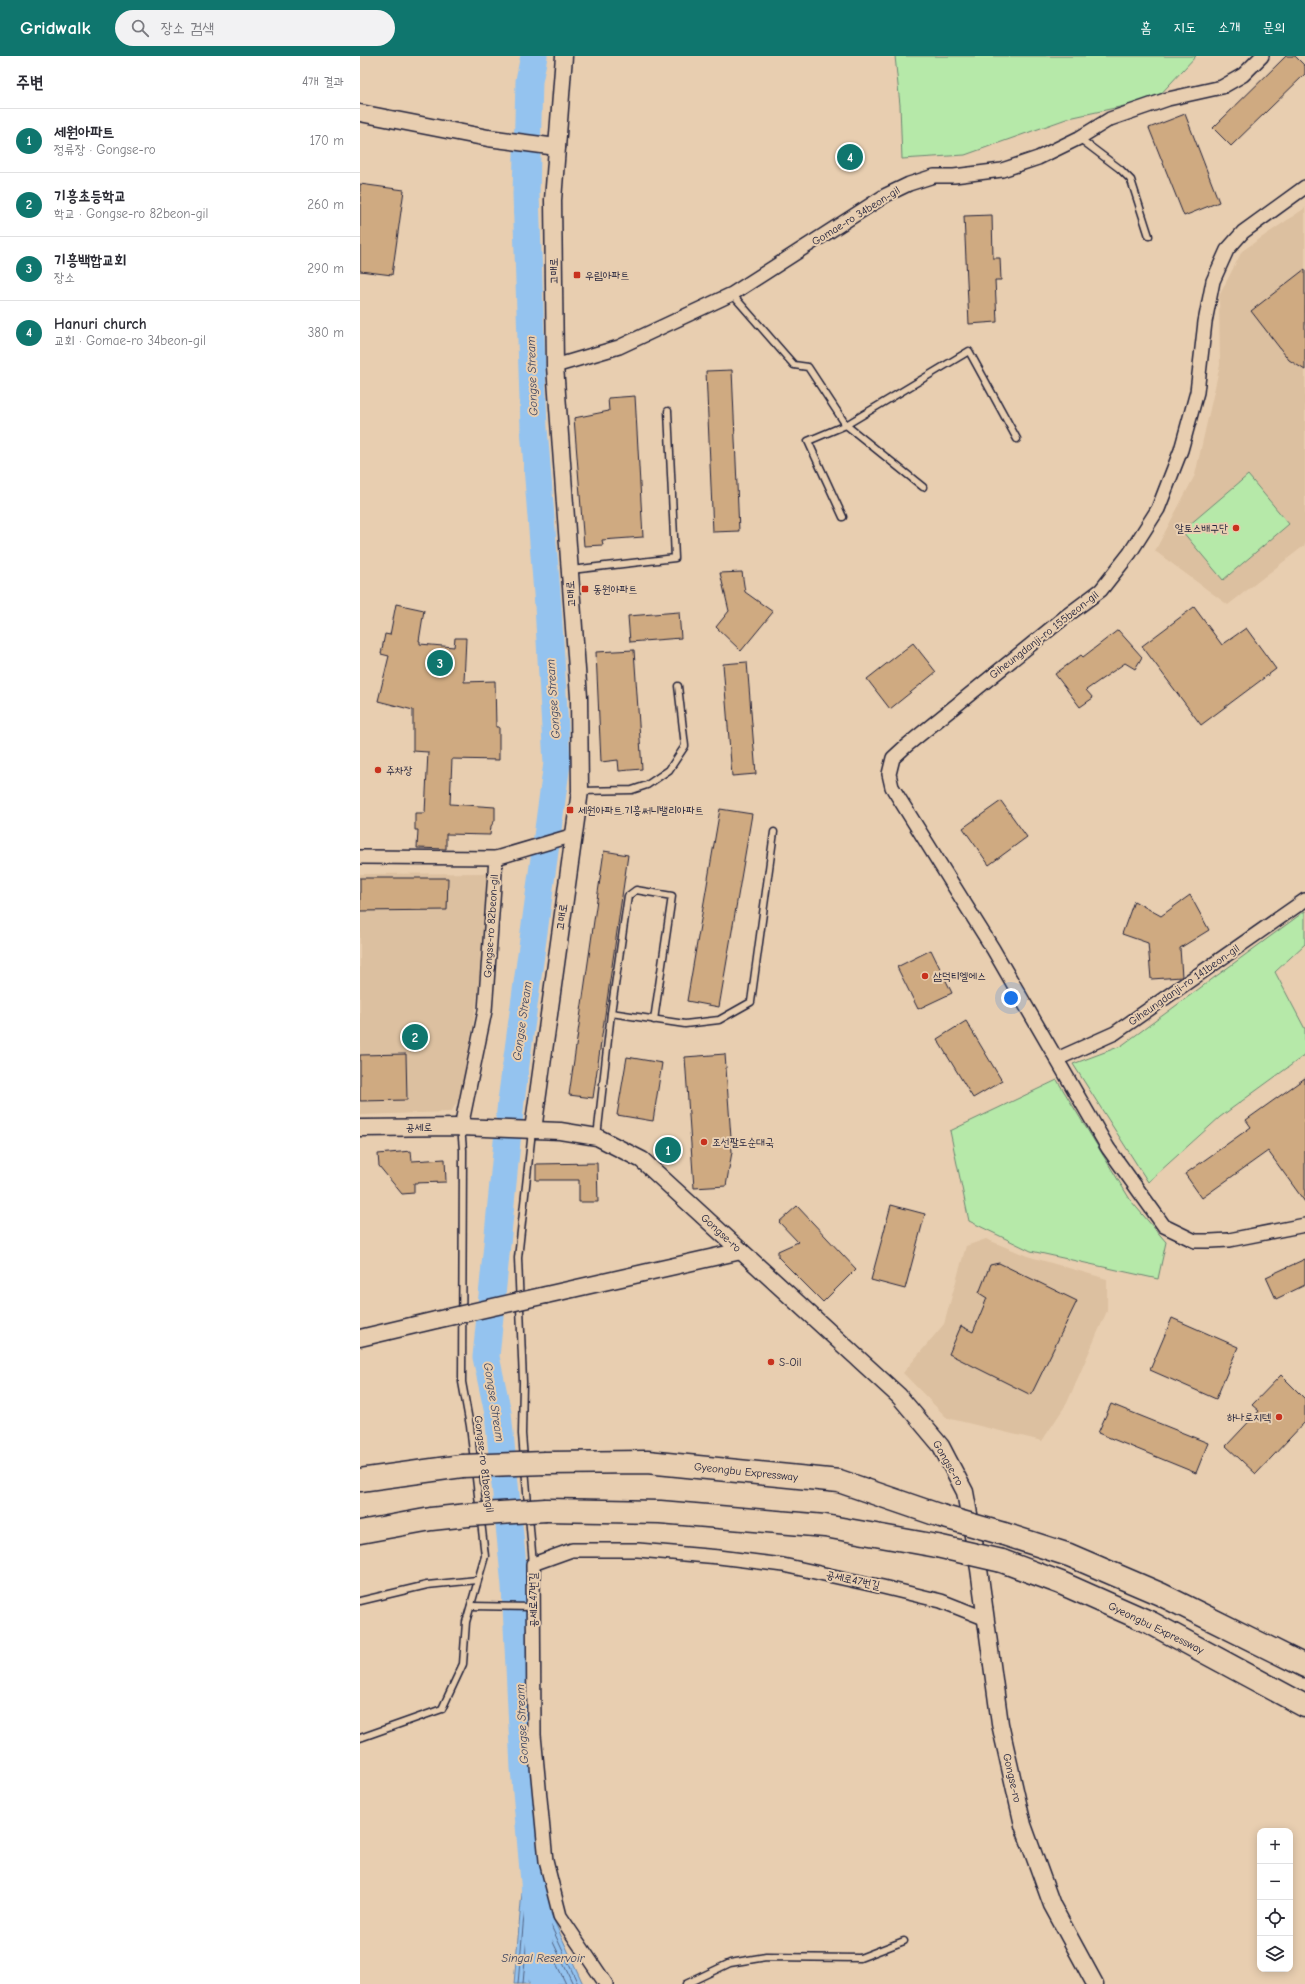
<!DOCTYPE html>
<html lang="ko">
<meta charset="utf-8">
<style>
body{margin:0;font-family:"Comic Neue","Poor Story",sans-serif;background:#f2f2f3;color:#2b2b33}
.controls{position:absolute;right:12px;bottom:12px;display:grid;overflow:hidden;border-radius:8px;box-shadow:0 2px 10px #0003}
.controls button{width:36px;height:36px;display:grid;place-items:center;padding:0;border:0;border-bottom:1px solid #e1e1e2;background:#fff;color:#2b2b33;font:20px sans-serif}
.you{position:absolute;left:651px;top:942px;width:14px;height:14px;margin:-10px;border:3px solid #fff;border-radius:50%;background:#1a73e8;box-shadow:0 0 0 6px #1a73e833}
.badge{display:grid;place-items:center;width:26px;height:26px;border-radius:50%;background:#0f766e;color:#fff;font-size:13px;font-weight:700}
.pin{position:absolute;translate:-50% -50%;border:2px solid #fff;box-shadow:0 1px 4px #0006}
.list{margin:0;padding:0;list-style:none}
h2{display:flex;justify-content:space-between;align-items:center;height:52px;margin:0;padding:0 16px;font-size:17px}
h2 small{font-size:13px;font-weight:400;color:#7c7c81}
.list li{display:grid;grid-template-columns:26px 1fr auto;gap:12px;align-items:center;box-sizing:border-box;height:64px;padding:0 16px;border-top:1px solid #e1e1e2}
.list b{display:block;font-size:15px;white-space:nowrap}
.list p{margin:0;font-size:13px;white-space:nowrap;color:#7c7c81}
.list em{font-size:13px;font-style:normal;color:#7c7c81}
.icon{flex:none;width:22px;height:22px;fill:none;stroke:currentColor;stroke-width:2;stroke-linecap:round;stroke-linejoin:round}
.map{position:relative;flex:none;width:945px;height:1928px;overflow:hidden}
header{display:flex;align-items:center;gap:24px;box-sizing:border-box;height:56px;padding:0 20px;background:#0f766e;color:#fff}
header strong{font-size:19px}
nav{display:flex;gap:22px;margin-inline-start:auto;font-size:14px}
.search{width:280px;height:36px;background:#f2f2f3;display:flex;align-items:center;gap:10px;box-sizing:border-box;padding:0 14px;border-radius:22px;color:#7c7c81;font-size:15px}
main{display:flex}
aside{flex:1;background:#fff}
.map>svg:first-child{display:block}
.built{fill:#dcc0a0}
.green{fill:#b6e9a9;stroke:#6c8672}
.water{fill:#94c3ef;stroke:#6683a7}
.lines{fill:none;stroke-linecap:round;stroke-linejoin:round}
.shore{stroke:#506283;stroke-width:1}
.river{stroke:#94c3ef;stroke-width:27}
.building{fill:#cfaa81;stroke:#22223b}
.service-casing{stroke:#22223b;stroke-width:9}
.minor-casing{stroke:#22223b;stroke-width:16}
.tertiary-casing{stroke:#22223b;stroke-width:19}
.motorway-casing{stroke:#22223b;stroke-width:25}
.service{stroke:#e8ceb0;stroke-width:6}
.minor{stroke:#e8ceb0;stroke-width:13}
.tertiary{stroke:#e8ceb0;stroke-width:16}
.motorway{stroke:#e8ceb0;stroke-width:22}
.tertiary-bridge-casing{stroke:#22223b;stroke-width:19;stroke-linecap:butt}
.motorway-bridge-casing{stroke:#22223b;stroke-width:25;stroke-linecap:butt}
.tertiary-bridge{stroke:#e8ceb0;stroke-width:16}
.motorway-bridge{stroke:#e8ceb0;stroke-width:22}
.poi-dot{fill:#c8321e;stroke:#e8ceb0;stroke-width:1.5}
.labels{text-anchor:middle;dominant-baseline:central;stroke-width:4;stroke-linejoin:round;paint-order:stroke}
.street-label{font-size:11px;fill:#22223b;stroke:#e8ceb0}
.poi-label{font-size:11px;fill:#22223b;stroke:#e8ceb0;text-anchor:start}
.water-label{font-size:12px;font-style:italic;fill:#39425f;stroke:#e8ceb0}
</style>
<header>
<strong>Gridwalk</strong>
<div class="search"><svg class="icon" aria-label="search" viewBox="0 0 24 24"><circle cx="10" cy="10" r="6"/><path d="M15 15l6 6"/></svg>장소 검색</div>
<nav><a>홈</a><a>지도</a><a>소개</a><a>문의</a></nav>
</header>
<main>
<aside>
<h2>주변<small>4개 결과</small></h2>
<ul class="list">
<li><span class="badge">1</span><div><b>세원아파트</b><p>정류장 · Gongse-ro</p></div><em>170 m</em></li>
<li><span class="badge">2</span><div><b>기흥초등학교</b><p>학교 · Gongse-ro 82beon-gil</p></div><em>260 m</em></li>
<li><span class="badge">3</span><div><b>기흥백합교회</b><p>장소</p></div><em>290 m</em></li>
<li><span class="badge">4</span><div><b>Hanuri church</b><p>교회 · Gomae-ro 34beon-gil</p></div><em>380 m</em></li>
</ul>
</aside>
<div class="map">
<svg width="945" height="1928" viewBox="0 0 945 1928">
<rect width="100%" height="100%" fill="#e8ceb0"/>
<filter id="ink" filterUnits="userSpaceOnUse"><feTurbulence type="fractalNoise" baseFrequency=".025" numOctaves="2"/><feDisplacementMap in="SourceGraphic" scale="8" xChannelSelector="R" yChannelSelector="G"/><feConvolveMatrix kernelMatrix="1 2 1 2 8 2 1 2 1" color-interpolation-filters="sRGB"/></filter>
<g filter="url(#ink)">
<g class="built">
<path d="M945 152V489L868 549 795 495 835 419 860 309 859 240 882 195Z"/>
<path d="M127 817 120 923 102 1038 91 1056 0 1059V818Z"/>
<path d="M626 1183 667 1200 747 1223V1255L707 1347 682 1385 587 1362 543 1317 584 1268 606 1190Z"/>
</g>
<g class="green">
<path d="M535 0H836L796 43 709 62 605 99 542 103 540 49Z"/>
<path d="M888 419 929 468 863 524 822 475Z"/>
<path d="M945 855V888L915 916 945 973V999L860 1061 788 1126 713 1008 761 990Z"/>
<path d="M697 1024 771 1145 806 1186 798 1223 671 1195 609 1165 590 1075Z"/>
</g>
<path class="water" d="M165 1801 223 1928H154Z"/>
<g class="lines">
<g class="shore">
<path d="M158 1928 167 1824 169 1822 218 1928"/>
<path d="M163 1928 170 1844 172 1842 213 1928"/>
<path d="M169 1928 175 1867 176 1865 206 1928"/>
</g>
<path class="river" d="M174 0 169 25 166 138 174 372 188 550 197 707 151 1045 126 1301 138 1357 155 1530 164 1712 183 1928"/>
</g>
<g class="building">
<path d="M926 0H935L945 10V18L871 90 853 72Z"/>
<path d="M825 58 859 146 824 160 789 72Z"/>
<path d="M0 128 44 134 32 219 0 215Z"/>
<path d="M632 159 633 202H640L641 224H635L637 266 609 268 604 160Z"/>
<path d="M945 213V314L929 304 891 255Z"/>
<path d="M372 314 379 475 353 476 346 315Z"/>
<path d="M275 340 283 481 242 484 243 489 224 490 214 362 249 355 248 342Z"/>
<path d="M382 516 385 536 413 556 381 595 356 571 369 555 360 517Z"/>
<path d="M36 548 64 554 59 585H60V588L94 591 95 582H106L104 626 135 625 136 671H139V704L92 703 90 748 135 751V764L131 770 130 779 86 778V793L57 792 58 774H55V757H65L68 696 53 695V654L18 645 29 600 21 598 25 578 30 579Z"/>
<path d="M834 551 862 589 886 572 916 613 841 669 782 590Z"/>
<path d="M319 556 321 582 270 586 268 560Z"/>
<path d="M758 574 782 601 775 613 765 607 726 634 733 642 720 651 695 618 721 599 723 601Z"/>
<path d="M553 587 576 616 530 653 507 623Z"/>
<path d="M274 594 282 713 259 715 258 704 241 706 236 596Z"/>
<path d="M387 606 396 718 372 720 363 608Z"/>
<path d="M641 745 667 781 629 809 603 772Z"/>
<path d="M360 753 392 758 359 951 327 945Z"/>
<path d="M244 795 268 799 233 1042 209 1039Z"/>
<path d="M0 822H88L87 854 0 855Z"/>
<path d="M830 839 849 874 820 892 822 921 791 923 788 887 762 878 774 845 801 860Z"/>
<path d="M571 894 592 937 558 953 537 911Z"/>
<path d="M606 965 642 1025 613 1042 577 983Z"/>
<path d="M46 998 47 1044 0 1045V999Z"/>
<path d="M365 998 372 1096 366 1130 334 1132 325 1001Z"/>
<path d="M267 1001 302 1007 293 1065 257 1059Z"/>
<path d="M945 1022V1146L908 1095 842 1142 825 1118 891 1071 886 1064Z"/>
<path d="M51 1095 52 1105 85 1103 86 1126 54 1127V1137L42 1138 19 1110 18 1098Z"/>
<path d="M237 1107 238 1146H219V1124H176V1108Z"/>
<path d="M531 1149 565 1158 545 1233 511 1224Z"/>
<path d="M437 1150 496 1213 463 1246 418 1201V1195L438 1186 419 1166Z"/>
<path d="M945 1203V1229L916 1243 906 1221Z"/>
<path d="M639 1207 717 1245 671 1339 589 1298 601 1270 613 1276 627 1242 619 1237 630 1209Z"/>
<path d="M812 1262 878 1291 856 1343 790 1314Z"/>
<path d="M921 1319 945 1343V1366L896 1418 866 1390 899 1355 892 1349Z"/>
<path d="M751 1348 848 1387 836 1417 738 1377Z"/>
</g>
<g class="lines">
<g class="service-casing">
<g id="service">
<path d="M719 82 760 113 771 124 789 180"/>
<path d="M372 238 434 309 448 311 486 369 448 385 483 461"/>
<path d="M563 431 486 369 609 295 657 383"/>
<path d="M211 514 315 502 308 355"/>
<path d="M220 735 272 734 287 729 309 714 325 690 318 630"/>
<path d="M251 957 325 968 359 964 391 946 414 776"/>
<path d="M237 1081 251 957 268 840 276 834 312 840 294 964"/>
<path d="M164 1403 162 1378 163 1326 158 1202 172 1075"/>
<path d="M165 1412 173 1508"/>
<path d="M0 1545 67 1529 117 1524"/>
<path d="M111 1550 173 1551"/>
<path d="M0 1682 82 1653 103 1608 106 1566 125 1500 110 1370 102 1326 103 1094 101 1071"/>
<path d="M326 1928 370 1907 406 1901 500 1902 544 1885"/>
</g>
</g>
<g class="minor-casing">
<g id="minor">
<path d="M945 131 883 176 867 194 853 225 845 266 837 336 821 394 798 453 770 497 741 534 705 561 546 690 533 702 529 718 532 731 633 893 748 1092 804 1170 835 1185H851L869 1184 945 1169"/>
<path d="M195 310 259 291 372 238 526 139 549 128 574 120H594L642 114 678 102 719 82 750 63 808 43 862 31 883 19 902 0"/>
<path d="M0 801 136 802 125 955 101 1071"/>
<path d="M136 802 214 779"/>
<path d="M697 1003 755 977 945 844"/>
<path d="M246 1928 200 1860 186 1805 174 1679 173 1508 212 1494H278L359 1501 423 1509 523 1531 581 1545 624 1562"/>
</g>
</g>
<g class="tertiary-casing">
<g id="tertiary">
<path d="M0 57 128 82 197 91"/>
<path d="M0 1072 101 1071 200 1075 237 1081 282 1104 539 1340 581 1390 605 1436 619 1513 640 1668 663 1769 692 1849 735 1928"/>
<path d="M173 1074 220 735 219 641 195 310 193 144 204 0"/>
<path d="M186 1239 381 1195"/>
<path d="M0 1282 76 1264"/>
</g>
</g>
<g class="motorway-casing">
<g id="motorway">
<path d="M185 1407 287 1406 479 1425 581 1460"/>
<path d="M0 1424 102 1410"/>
<path d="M186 1454 300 1456 465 1470 577 1490"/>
<path d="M0 1476 71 1463 108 1459"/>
<path d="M644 1478 709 1499 800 1538 945 1610"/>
<path d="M642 1505 701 1527 791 1567 945 1650"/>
</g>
</g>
<use href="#service" class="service"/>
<use href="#minor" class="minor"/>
<use href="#tertiary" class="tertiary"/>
<use href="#motorway" class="motorway"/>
<g class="tertiary-bridge-casing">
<path id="tertiary-bridge" d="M76 1264 186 1239"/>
</g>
<g class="motorway-bridge-casing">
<g id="motorway-bridge">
<path d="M102 1410 185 1407"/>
<path d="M108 1459 186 1454"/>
<path d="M581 1460 644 1478"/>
<path d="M577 1490 642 1505"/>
</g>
</g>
<use href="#tertiary-bridge" class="tertiary-bridge"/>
<use href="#motorway-bridge" class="motorway-bridge"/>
</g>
</g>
<g class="poi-dot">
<rect x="213" y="215" width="8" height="8" rx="2"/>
<circle cx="876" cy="472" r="4"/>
<rect x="221" y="529" width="8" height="8" rx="2"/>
<circle cx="18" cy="714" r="4"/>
<rect x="206" y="750" width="8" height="8" rx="2"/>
<circle cx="565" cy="920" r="4"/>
<circle cx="344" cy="1086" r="4"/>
<circle cx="411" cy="1306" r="4"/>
<circle cx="919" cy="1361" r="4"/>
</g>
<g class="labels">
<g class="street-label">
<text transform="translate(496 160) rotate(-32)">Gomae-ro 34beon-gil</text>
<text transform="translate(194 215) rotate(-91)">고매로</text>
<text transform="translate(211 538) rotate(-94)">고매로</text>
<text transform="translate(684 579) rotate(-38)">Giheungdanji-ro 155beon-gil</text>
<text transform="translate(202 861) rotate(-82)">고매로</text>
<text transform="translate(131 870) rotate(-86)">Gongse-ro 82beon-gil</text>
<text transform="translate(824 929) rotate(-35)">Giheungdanji-ro 141beon-gil</text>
<text x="59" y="1071">공세로</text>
<text transform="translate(361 1177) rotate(43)">Gongse-ro</text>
<text transform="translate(588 1407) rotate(60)">Gongse-ro</text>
<text transform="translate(124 1408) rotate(83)">Gongse-ro 81beongil</text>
<text transform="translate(386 1416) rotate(6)">Gyeongbu Expressway</text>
<text transform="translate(493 1524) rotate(12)">공세로47번길</text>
<text transform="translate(173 1544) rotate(-90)">공세로47번길</text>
<text transform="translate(796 1572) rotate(26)">Gyeongbu Expressway</text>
<text transform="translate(652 1722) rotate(77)">Gongse-ro</text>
</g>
<g class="poi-label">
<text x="225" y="219">우림아파트</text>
<text x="868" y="472" text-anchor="end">알토스배구단</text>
<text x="233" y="533">동원아파트</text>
<text x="26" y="714">주차장</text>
<text x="218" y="754">세원아파트.기흥써니밸리아파트</text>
<text x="573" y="920">삼덕티엘에스</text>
<text x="352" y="1086">조선팔도순대국</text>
<text x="419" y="1306">S-Oil</text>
<text x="911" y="1361" text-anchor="end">하나로지텍</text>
</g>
<g class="water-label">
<text transform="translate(172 320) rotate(-92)">Gongse Stream</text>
<text transform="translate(193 643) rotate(-94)">Gongse Stream</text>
<text transform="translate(162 965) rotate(-82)">Gongse Stream</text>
<text transform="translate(134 1346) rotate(81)">Gongse Stream</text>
<text transform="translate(162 1668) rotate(-93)">Gongse Stream</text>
<text x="183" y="1902">Singal Reservoir</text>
</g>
</g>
</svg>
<div class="controls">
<button>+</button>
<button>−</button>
<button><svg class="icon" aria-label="locate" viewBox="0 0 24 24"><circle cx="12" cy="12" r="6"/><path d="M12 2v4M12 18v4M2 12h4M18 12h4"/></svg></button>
<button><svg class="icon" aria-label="layers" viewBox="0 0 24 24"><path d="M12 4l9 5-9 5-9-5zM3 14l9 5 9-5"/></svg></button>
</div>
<div class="you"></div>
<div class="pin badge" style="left:308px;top:1094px">1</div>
<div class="pin badge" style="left:55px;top:981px">2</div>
<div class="pin badge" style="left:80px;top:607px">3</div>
<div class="pin badge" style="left:490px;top:101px">4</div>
</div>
</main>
